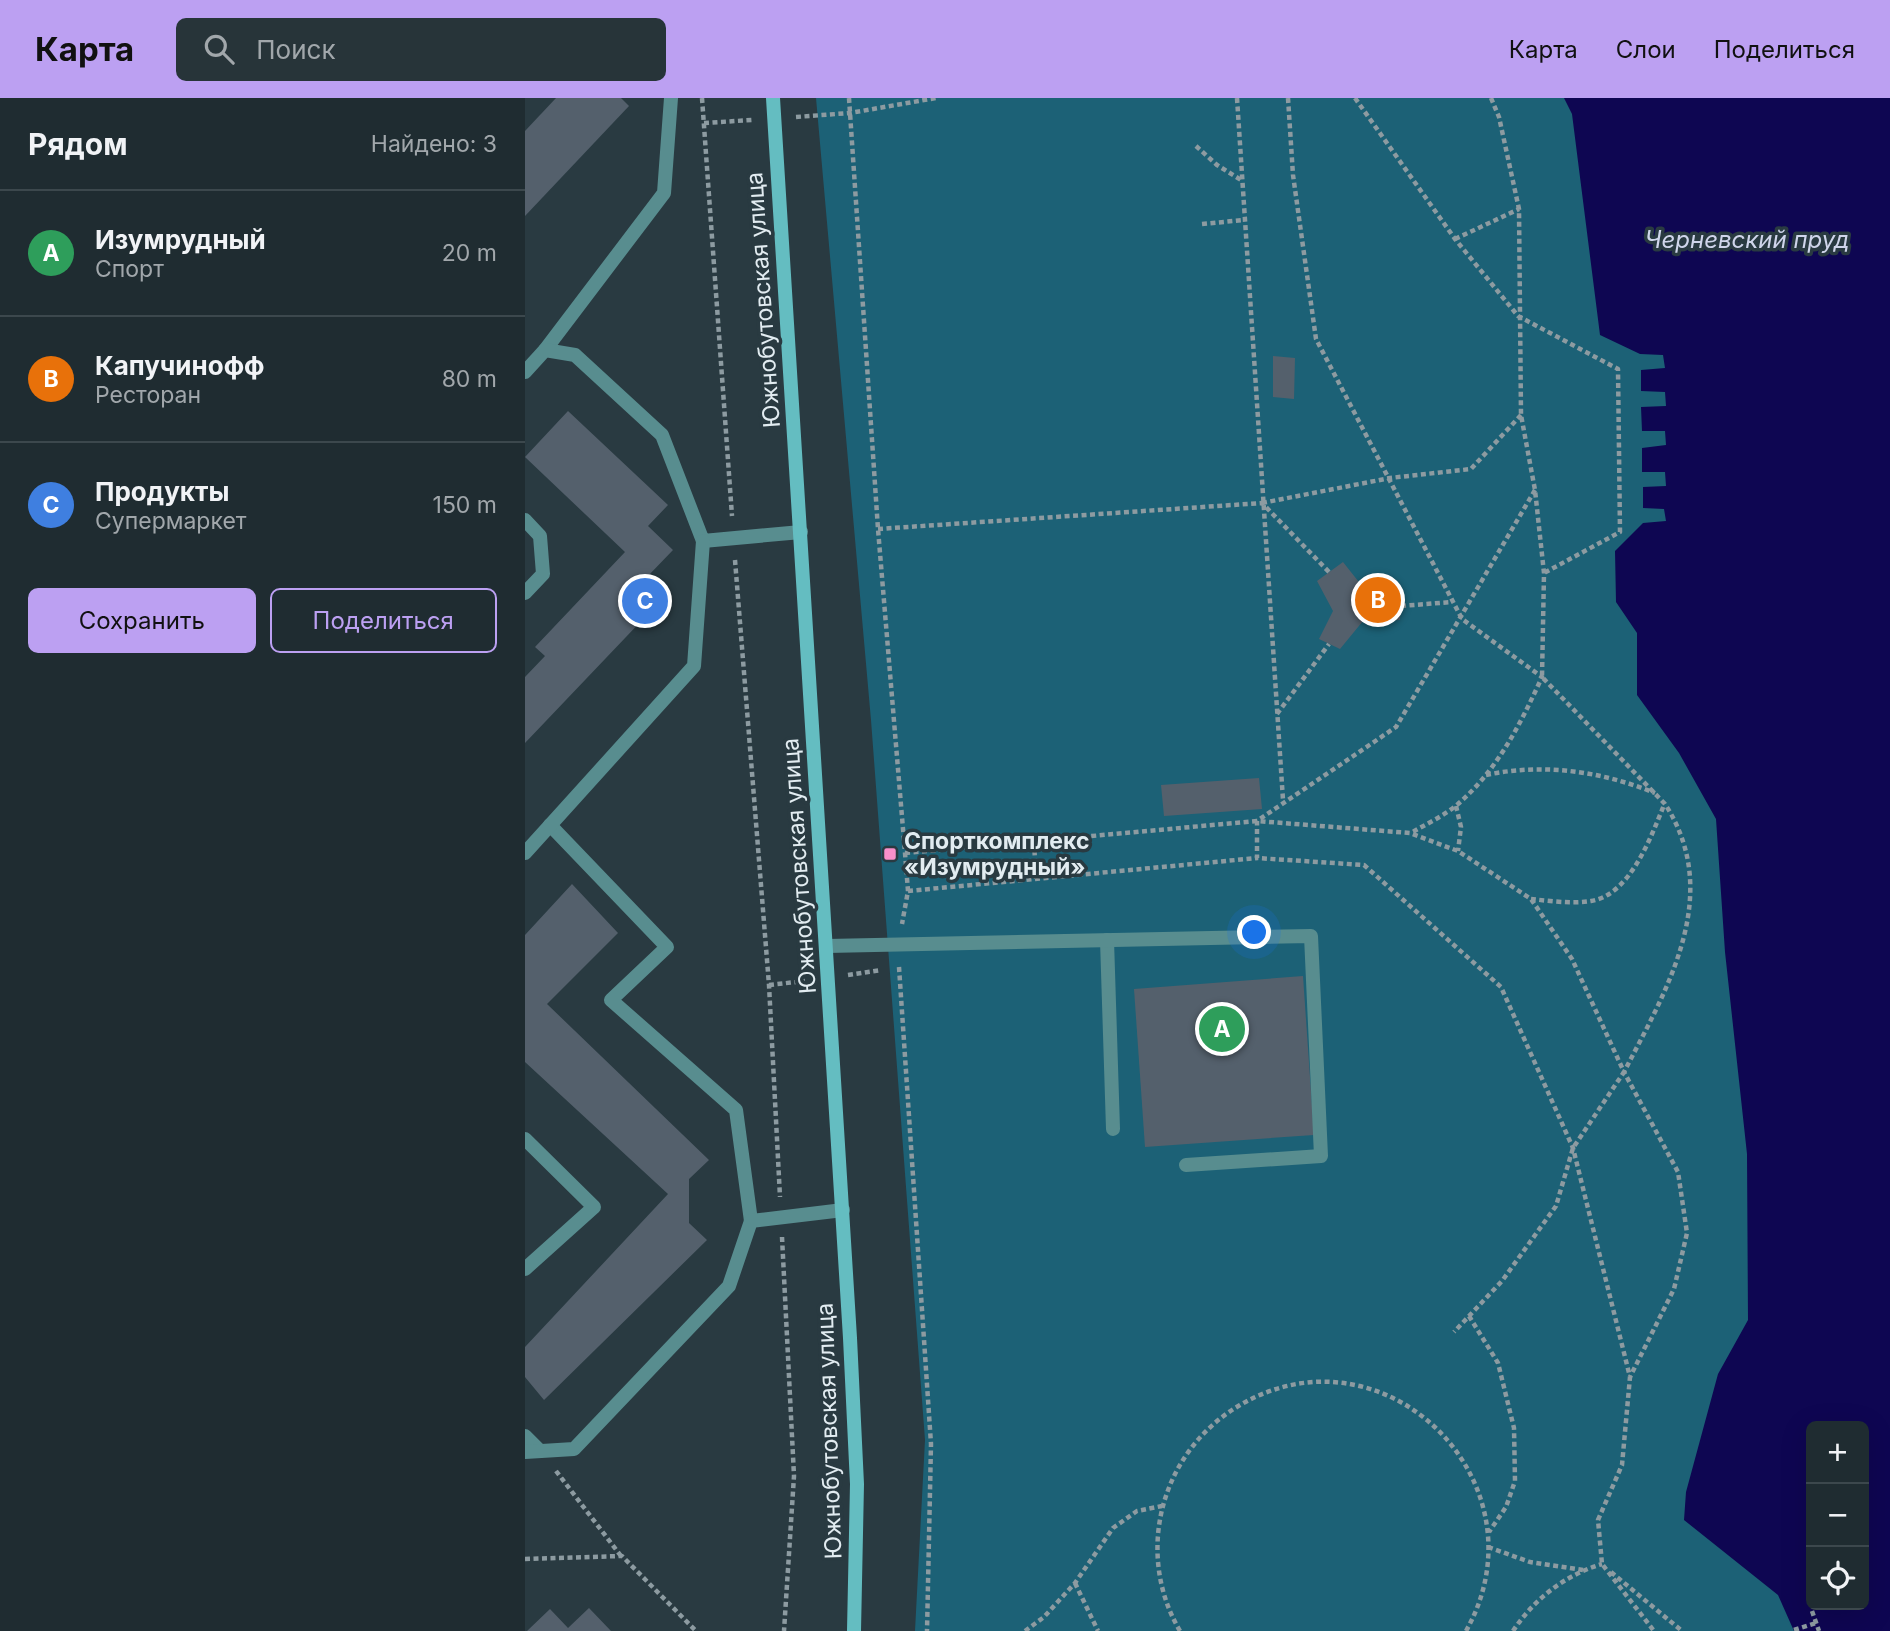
<!DOCTYPE html>
<html lang="ru">
<meta charset="utf-8">
<style>
body{margin:0;font-family:Inter,sans-serif;background:#273439;color:#f1f3f6}
.controls{position:absolute;right:21px;bottom:21px;display:grid;overflow:hidden;border-radius:10px;box-shadow:0 7px 28px #0002}
.controls button{width:63px;height:63px;display:grid;place-items:center;padding:0;border:0;border-bottom:2px solid #3c484d;background:#1f2c31;color:#f1f3f6;font:35px sans-serif}
.you{position:absolute;left:730px;top:835px;width:24px;height:24px;margin:-18px;border:5px solid #fff;border-radius:50%;background:#1a73e8;box-shadow:0 0 0 10px #1a73e833}
.badge{display:grid;place-items:center;width:46px;height:46px;border-radius:50%;background:#bca0f2;color:#fff;font-size:23px;font-weight:700}
.pin{position:absolute;translate:-50% -50%;border:4px solid #fff;box-shadow:0 2px 7px #0006}
.list{margin:0;padding:0;list-style:none}
h2{display:flex;justify-content:space-between;align-items:center;height:91px;margin:0;padding:0 28px;font-size:30px}
h2 small{font-size:23px;font-weight:400;color:#a1a7ab}
.list li{display:grid;grid-template-columns:46px 1fr auto;gap:21px;align-items:center;box-sizing:border-box;height:126px;padding:0 28px;border-top:2px solid #3c484d}
.list b{display:block;font-size:26px;white-space:nowrap}
.list p{margin:0;font-size:23px;white-space:nowrap;color:#a1a7ab}
.list em{font-size:23px;font-style:normal;color:#a1a7ab}
.actions{display:flex;gap:14px;padding:21px 28px}
.actions a{flex:1;padding:16px 0;border:2px solid #bca0f2;border-radius:10px;text-align:center;font-size:24px;color:#bca0f2}
.actions .main{background:#bca0f2;color:#111}
.icon{flex:none;width:38px;height:38px;fill:none;stroke:currentColor;stroke-width:2;stroke-linecap:round;stroke-linejoin:round}
.map{position:relative;flex:none;width:1365px;height:1533px;overflow:hidden}
header{display:flex;align-items:center;gap:42px;box-sizing:border-box;height:98px;padding:0 35px;background:#bca0f2;color:#111}
header strong{font-size:33px}
nav{display:flex;gap:38px;margin-inline-start:auto;font-size:24px}
.search{width:490px;height:63px;background:#273439;display:flex;align-items:center;gap:18px;box-sizing:border-box;padding:0 24px;border-radius:10px;color:#a1a7ab;font-size:26px}
main{display:flex}
aside{flex:1;background:#1f2c31}
.map>svg:first-child{display:block}
.green{fill:#1c6176;fill-rule:evenodd}
.water{fill:#0e0652;fill-rule:evenodd}
.building{fill:#54606c}
.lines{fill:none;stroke-linecap:round;stroke-linejoin:round}
.path{stroke:#8d9ba1;stroke-width:4.5;stroke-dasharray:5 3.5;stroke-linecap:butt}
.lane{stroke:#588d8f;stroke-width:14}
.secondary{stroke:#64bdc1;stroke-width:14}
.poi-dot{fill:#f98fca;stroke:#293a41;stroke-width:2.5}
.labels{text-anchor:middle;dominant-baseline:central;stroke-width:7;stroke-linejoin:round;paint-order:stroke}
.street-label{font-size:23px;fill:#e2ecf1;stroke:#293a41}
.poi-label{font-size:23px;font-weight:bold;fill:#e2ecf1;stroke:#293a41;text-anchor:start}
.water-label{font-size:24px;font-style:italic;fill:#cfd5eb;stroke:#293a41}
</style>
<header>
<strong>Карта</strong>
<div class="search"><svg class="icon" aria-label="search" viewBox="0 0 24 24"><circle cx="10" cy="10" r="6"/><path d="M15 15l6 6"/></svg>Поиск</div>
<nav><a>Карта</a><a>Слои</a><a>Поделиться</a></nav>
</header>
<main>
<aside>
<h2>Рядом<small>Найдено: 3</small></h2>
<ul class="list">
<li><span class="badge" style="background:#2e9e5b">A</span><div><b>Изумрудный</b><p>Спорт</p></div><em>20 m</em></li>
<li><span class="badge" style="background:#e8710a">B</span><div><b>Капучинофф</b><p>Ресторан</p></div><em>80 m</em></li>
<li><span class="badge" style="background:#3f7fe0">C</span><div><b>Продукты</b><p>Супермаркет</p></div><em>150 m</em></li>
</ul>
<div class="actions"><a class="main">Сохранить</a><a>Поделиться</a></div>
</aside>
<div class="map">
<svg width="1365" height="1533" viewBox="0 0 1365 1533">
<rect width="100%" height="100%" fill="#293a41"/>
<path class="green" d="M291 0H1365V1533H390L400 1342 346 622ZM1286 1328H1339V1507H1286Z"/>
<path class="water" d="M1039 0H1365V1533H1269L1253 1497 1159 1422 1161 1394 1193 1276 1223 1222 1222 1056 1200 854 1191 721 1154 655 1112 597V535L1091 504 1090 453 1118 425 1141 423 1139 411 1118 410V389L1141 388 1140 374H1117V350L1141 347 1140 333H1117L1116 309 1141 308 1140 294 1116 293V272L1140 270 1138 257 1115 256 1075 237 1047 16ZM1286 1328H1339V1507H1286Z"/>
<g class="building">
<path d="M31 0H96L104 8 0 118V33Z"/>
<path d="M748 258 770 260 769 301 748 299Z"/>
<path d="M43 313 143 407 123 428 148 452 122 479 141 497 0 645V579L20 558 10 549 100 454 0 359Z"/>
<path d="M818 464 841 493 876 492 875 522 838 523 815 551 794 541 808 513 792 483Z"/>
<path d="M734 680 737 711 639 718 636 687Z"/>
<path d="M47 786 93 835 22 906 184 1062 164 1081V1125L182 1142 19 1302 0 1279V1249L143 1096 0 964V837Z"/>
<path d="M778 878 789 1037 620 1049 609 891Z"/>
<path d="M64 1510 86 1533H2L25 1511 43 1530Z"/>
</g>
<g class="lines">
<g class="path">
<path d="M177 0 207 418"/>
<path d="M324 0 353 431 380 755 383 793 377 826"/>
<path d="M712 0 758 702"/>
<path d="M763 0 768 77 791 241 937 521 1017 579C995 627 973 671 933 706 919 718 901 726 886 735"/>
<path d="M830 0 930 141 993 218 1093 271 1095 434 1019 475"/>
<path d="M966 0 974 19 994 111 996 317 1010 392 1019 475 1017 579 1140 706C1199 797 1142 891 1099 974L1153 1074 1162 1135 1149 1191 1105 1279"/>
<path d="M271 19 325 15 411 0"/>
<path d="M179 25 227 22"/>
<path d="M671 48 692 67 716 82"/>
<path d="M677 126 719 122"/>
<path d="M930 141 994 111"/>
<path d="M1010 392 871 629 732 723V760L839 767 976 889 1048 1050 1105 1279 1097 1367 1073 1422 1077 1466 1129 1533"/>
<path d="M737 405 865 380 946 371 996 317"/>
<path d="M353 431 737 405 804 474"/>
<path d="M210 462 244 887 255 1099"/>
<path d="M876 508 927 504"/>
<path d="M752 616 804 546"/>
<path d="M961 677C1018 665 1076 673 1130 695"/>
<path d="M931 708 936 729 933 753"/>
<path d="M509 744 511 781"/>
<path d="M380 755 732 723 885 735 933 753 1006 801 1047 861 1099 974 1048 1050 1031 1108 977 1183 929 1234"/>
<path d="M383 793 732 760"/>
<path d="M1006 801C1025 803 1047 806 1066 803 1105 797 1126 739 1139 707"/>
<path d="M374 869 406 1346 402 1533"/>
<path d="M323 877 356 872"/>
<path d="M244 887 280 883"/>
<path d="M257 1139 269 1378 259 1533"/>
<path d="M944 1218 973 1265 989 1330 990 1383 981 1409 964 1434"/>
<path d="M31 1373 96 1458"/>
<path d="M963 1449 1005 1464 1058 1472"/>
<path d="M0 1461 97 1458 171 1533"/>
<path d="M1086 1474 1157 1533"/>
<path d="M550 1485 573 1533"/>
<path d="M1287 1513 1294 1533"/>
<path d="M1269 1532 1291 1525"/>
<path d="M500 1533 519 1519 550 1485 588 1430 612 1413 637 1408"/>
<path d="M655 1533C630 1491 626 1440 642 1395 655 1358 681 1327 715 1307 861 1222 1024 1386 941 1533"/>
<path d="M988 1533C1009 1501 1040 1477 1077 1466"/>
</g>
<g class="lane">
<path d="M20 252 139 95 146 0"/>
<path d="M0 274 20 252 50 257 137 337 178 443 276 434"/>
<path d="M0 422 15 438 18 476 0 495"/>
<path d="M25 727 142 849 86 902 211 1012 226 1123"/>
<path d="M0 755 169 568 178 443"/>
<path d="M582 842 588 1031"/>
<path d="M302 848 786 838 796 1058 661 1067"/>
<path d="M0 1041 69 1109 0 1171"/>
<path d="M0 1338 15 1353"/>
<path d="M0 1354 49 1351 204 1188 226 1123 318 1112"/>
</g>
<path class="secondary" d="M248 0 325 1240 332 1386 329 1533"/>
</g>
<rect class="poi-dot" x="358" y="749" width="14" height="14" rx="3.5"/>
<g class="labels">
<g class="street-label">
<text transform="translate(238 202) rotate(-94)">Южнобутовская улица</text>
<text transform="translate(274 768) rotate(-94)">Южнобутовская улица</text>
<text transform="translate(304 1333) rotate(-92)">Южнобутовская улица</text>
</g>
<g class="poi-label">
<text x="379" y="743">Спорткомплекс<tspan x="379" dy="26">«Изумрудный»</tspan></text>
</g>
<g class="water-label">
<text x="1222" y="141">Черневский пруд</text>
</g>
</g>
</svg>
<div class="controls">
<button>+</button>
<button>−</button>
<button><svg class="icon" aria-label="locate" viewBox="0 0 24 24"><circle cx="12" cy="12" r="6"/><path d="M12 2v4M12 18v4M2 12h4M18 12h4"/></svg></button>
</div>
<div class="you"></div>
<div class="pin badge" style="left:697px;top:931px;background:#2e9e5b">A</div>
<div class="pin badge" style="left:853px;top:502px;background:#e8710a">B</div>
<div class="pin badge" style="left:120px;top:503px;background:#3f7fe0">C</div>
</div>
</main>
